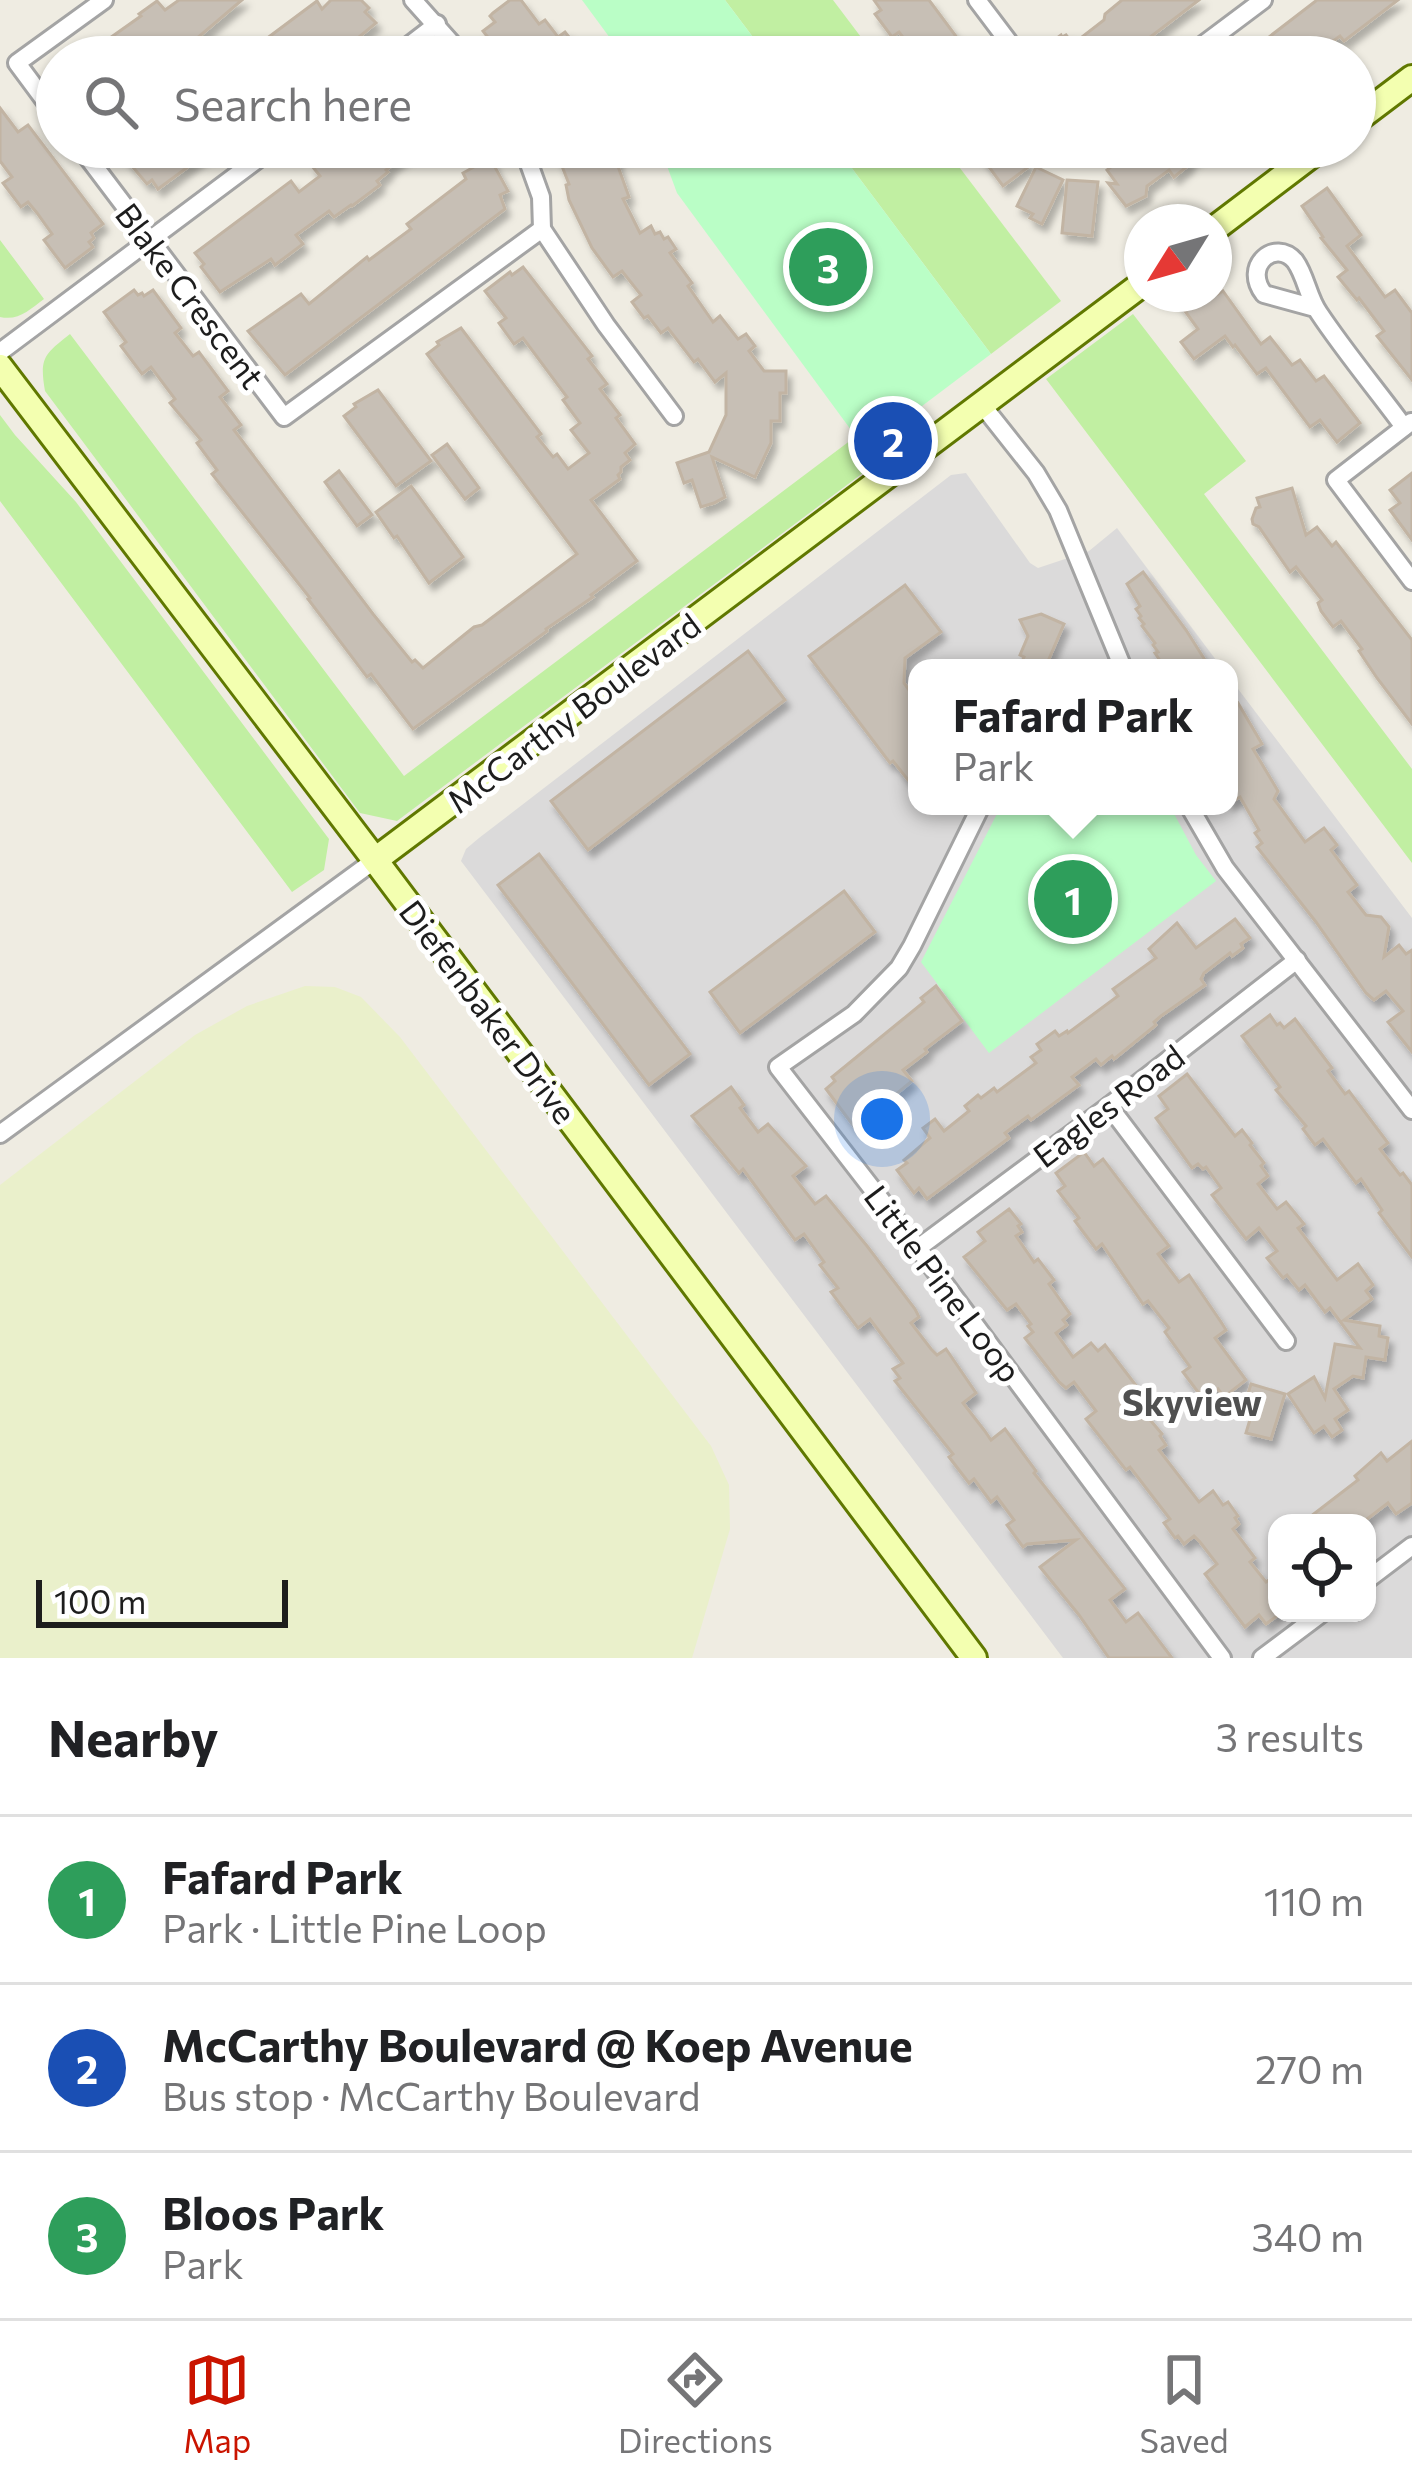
<!DOCTYPE html>
<meta charset="utf-8">
<style>
body{margin:0;font-family:Commissioner,sans-serif;background:#f6f6f6;color:#202124}
.controls{position:absolute;right:36px;bottom:36px;display:grid;overflow:hidden;border-radius:24px;box-shadow:0 3px 9px #0004}
.controls button{width:108px;height:108px;display:grid;place-items:center;padding:0;border:0;border-bottom:3px solid #e0e0e0;background:#fff;color:#202124;font:60px sans-serif}
.compass{position:absolute;left:1124px;top:204px;width:108px;height:108px;border-radius:50%;background:#fff;box-shadow:0 3px 9px #0004;rotate:233deg}
.scale{position:absolute;left:36px;bottom:30px;width:252px;box-sizing:border-box;padding-left:12px;border:6px solid #1d1d1d;border-top:0;font-size:33px;line-height:42px;white-space:nowrap;color:#1d1d1d;-webkit-text-stroke:9px #fff;paint-order:stroke}
.you{position:absolute;left:882px;top:1119px;width:42px;height:42px;margin:-30px;border:9px solid #fff;border-radius:50%;background:#1a73e8;box-shadow:0 0 0 18px #1a73e833}
.badge{display:grid;place-items:center;width:78px;height:78px;border-radius:50%;background:#ca1400;color:#fff;font-size:39px;font-weight:700}
.pin{position:absolute;translate:-50% -50%;border:6px solid #fff;box-shadow:0 3px 12px #0006}
.popup{position:absolute;left:908px;top:659px;width:330px;height:156px;box-sizing:border-box;display:grid;place-content:center;border-radius:24px;background:#fff;filter:drop-shadow(0 3px 9px #0005);font-size:39px;white-space:nowrap;color:#757577}
.popup b{font-size:45px;color:#202124}
.popup::after{content:'';position:absolute;left:50%;top:100%;margin-left:-24px;border:24px solid transparent;border-top-color:#fff}
.list{margin:0;padding:0;list-style:none}
h2{display:flex;justify-content:space-between;align-items:center;height:156px;margin:0;padding:0 48px;font-size:51px}
h2 small{font-size:39px;font-weight:400;color:#757577}
.list li{display:grid;grid-template-columns:78px 1fr auto;gap:36px;align-items:center;box-sizing:border-box;height:168px;padding:0 48px;border-top:3px solid #e0e0e0}
.list b{display:block;font-size:45px;white-space:nowrap}
.list p{margin:0;font-size:39px;white-space:nowrap;color:#757577}
.list em{font-size:39px;font-style:normal;color:#757577}
.icon{flex:none;width:66px;height:66px;fill:none;stroke:currentColor;stroke-width:2;stroke-linecap:round;stroke-linejoin:round}
.map{position:relative;flex:none;width:1412px;height:1658px;overflow:hidden}
.search{position:absolute;background:#fff;box-shadow:0 3px 9px #0004;left:36px;right:36px;top:36px;height:132px;display:flex;align-items:center;gap:30px;box-sizing:border-box;padding:0 42px;border-radius:66px;color:#757577;font-size:45px}
.sheet{height:660px;background:#fff}
nav{display:flex;justify-content:space-around;align-items:center;box-sizing:border-box;height:168px;border-top:3px solid #e0e0e0;background:#fff;font-size:33px;color:#757577}
nav a{display:grid;justify-items:center;gap:6px}
nav .on{color:#ca1400}
.map>svg:first-child{display:block}
.residential{fill:#dbdada;fill-rule:evenodd}
.farmland{fill:#eaf0cb}
.grass{fill:#c1efa2}
.park{fill:#bafec6}
.building{fill:#c7bfb5;stroke:#c2b4a3;stroke-width:3;filter:url(#shadow)}
.lines{fill:none;stroke-linecap:round;stroke-linejoin:round}
.minor-casing{stroke:#a4a4a4;stroke-width:22}
.secondary-casing{stroke:#607800;stroke-width:30}
.minor{stroke:#fff;stroke-width:16}
.secondary{stroke:#f3ffb0;stroke-width:24}
.labels{text-anchor:middle;dominant-baseline:central;stroke-width:10;stroke-linejoin:round;paint-order:stroke}
.street-label{font-size:33px;fill:#1d1d1d;stroke:#fff}
.neighbourhood-label{font-size:36px;font-weight:bold;fill:#505050;stroke:#fff}
</style>
<div class="map">
<svg width="1412" height="1658" viewBox="0 0 1412 1658">
<defs>
<filter id="shadow"><feDropShadow dx="4.5" dy="7" stdDeviation="3" flood-color="#0004"/></filter>
</defs>
<rect width="100%" height="100%" fill="#efece2"/>
<path class="residential" d="M966 473 1030 563 1038 568 1089 551 1117 528 1222 668H917V806H1229V677L1412 918V1658H1063L461 861 466 849 479 838 951 475ZM1277 1523H1367V1613H1277Z"/>
<path class="farmland" d="M305 986 335 987 361 997 400 1037 711 1446 729 1485 730 1529 692 1658H0V1185L195 1035 247 1006Z"/>
<g class="grass">
<path d="M725 0H833L876 57H768Z"/>
<path d="M836 147H944L1061 301 991 354Z"/>
<path d="M0 240 44 299C29 310 19 321 0 317Z"/>
<path d="M1133 314 1246 461 1204 494 1412 769V863L1046 379Z"/>
<path d="M70 334 404 776 855 437 875 464 397 821 360 813 45 391C39 357 45 354 70 334Z"/>
<path d="M0 415 15 435 76 502 329 839 324 870 292 892 0 501Z"/>
</g>
<g class="park">
<path d="M582 0H725L768 57H624Z"/>
<path d="M660 147H836L991 354 865 449 677 193Z"/>
<path d="M1001 806H1170L1196 855 1216 881 989 1053 921 962Z"/>
</g>
<g class="building">
<path d="M179 0H242L175 57H83L141 16 139 14 157 1 165 10Z"/>
<path d="M331 0H361L369 8 365 12 376 23 335 57H242L317 1 322 9Z"/>
<path d="M510 0H521L539 24 545 20 558 37 565 32 573 42 570 44 578 57H503L483 31 495 22 490 16 493 13Z"/>
<path d="M874 0H929L964 47 951 57H918L899 32 892 37 875 14 881 10Z"/>
<path d="M1122 0H1199L1124 57H1048L1042 49 1061 35 1062 37 1066 35 1073 44 1104 20 1105 14Z"/>
<path d="M1317 0H1398L1344 41 1340 36 1311 57H1243Z"/>
<path d="M0 108 18 132 28 125 103 224 91 233 94 238 89 242 93 247 65 268 44 240 52 234 37 213 28 202 21 207 3 183 12 177 0 161Z"/>
<path d="M137 147H215L158 189 152 180 147 184 126 159Z"/>
<path d="M337 147H416L386 170 388 172 377 181 380 185 352 206 351 205 334 217 329 211 296 235 303 244 275 265 271 259 220 292 201 267 204 264 195 253 291 181 299 192 320 176 312 166Z"/>
<path d="M569 147H640L615 158 629 197 623 199 640 233 651 226 655 234 660 232 664 239 668 237 676 249 670 253 692 283 688 286 713 322 720 316 738 339 746 334 755 346 749 351 764 371H786V393H780V421H771V443L755 477 712 457 725 497 714 503 701 507 692 480 684 483 677 463 709 452 726 415V373L715 382 698 359 694 362 668 328 661 333 648 316 644 318 632 302 641 295 622 271 613 277 592 248 569 200 566 185 569 184 558 156 571 151Z"/>
<path d="M982 147H1032L1017 158 1031 165 1003 186 983 159 988 155Z"/>
<path d="M1131 147H1189L1196 156 1187 163 1189 165 1174 177 1169 170 1147 186 1146 196 1126 206 1108 183 1117 184 1107 170 1124 157 1122 154Z"/>
<path d="M490 158 508 191 500 195 505 209 285 375 248 331 301 294 309 304 367 257 369 260 411 229 407 224 466 179 463 173Z"/>
<path d="M1036 167 1063 180 1042 224 1030 218 1033 214 1017 206Z"/>
<path d="M1067 180 1098 182 1092 236 1062 233Z"/>
<path d="M1327 188 1361 235 1347 246 1385 297 1395 290 1412 313V380L1377 336 1384 331 1359 298 1357 300 1338 277 1347 270 1321 238 1323 237 1302 206Z"/>
<path d="M523 267 592 356 588 359 607 384 600 389 620 415 616 418 635 444 625 453 630 460 621 467V472L618 475 620 479 591 500 637 561 591 595 593 597 546 629 547 631 413 729 371 674 367 677 308 599 310 598 212 474 217 470 197 443 201 440 170 403 175 399 151 367 142 374 121 346 126 342 104 312 134 290 138 295 142 293 144 296 153 290 181 328 175 333 193 356 199 352 228 391 220 397 241 425 234 430 373 614 412 662 415 660 423 668 474 627 482 625 577 554 427 354 439 345 437 342 461 328 541 434 537 437 553 457 557 454 568 469 589 453 571 430 580 423 563 400 567 397 523 338 514 344 499 323 506 318 485 291 510 272 512 275Z"/>
<path d="M1223 291 1261 344 1270 337 1292 365 1300 360 1316 381 1324 376 1360 423 1337 442 1320 420 1310 427 1266 368 1257 374 1235 345 1233 347 1225 336 1194 359 1181 342 1198 329 1177 300 1185 294H1218Z"/>
<path d="M378 390 431 461 396 486 344 416 356 407 354 404Z"/>
<path d="M447 444 479 488 465 499 432 455Z"/>
<path d="M339 471 372 515 357 526 325 482Z"/>
<path d="M1412 473V540L1390 510 1400 503 1390 490Z"/>
<path d="M411 486 463 557 429 583 397 536 394 538 376 512Z"/>
<path d="M1292 488 1306 535 1317 527 1332 546 1336 542 1412 640V724L1377 678 1359 651 1362 649 1341 621 1333 627 1321 611 1318 603 1322 600 1296 567 1290 572 1259 527 1253 524 1252 519 1256 508 1260 507 1257 498Z"/>
<path d="M1143 572 1186 630 1210 668H1165L1155 653 1158 652 1153 645 1155 643 1142 626 1144 624 1139 618 1141 616 1136 609 1140 606 1127 584Z"/>
<path d="M905 585 941 632 905 658 904 683 917 701V773L908 780 893 761 890 763 809 656Z"/>
<path d="M1041 614 1064 624 1045 668H1019L1024 657 1020 655 1028 636 1020 620Z"/>
<path d="M748 651 785 700 588 850 551 801Z"/>
<path d="M1238 703 1262 744 1253 749 1278 791 1274 799 1305 842 1324 828 1337 845 1331 850 1357 885 1348 892 1366 915 1381 917 1389 927 1384 957 1399 945 1406 954 1412 950V1052L1388 1022 1403 1011 1386 991 1374 1000 1366 993 1316 922 1257 847 1262 843 1255 833 1259 830 1240 797 1229 803V709Z"/>
<path d="M539 854 690 1054 649 1085 498 885Z"/>
<path d="M844 891 875 932 740 1033 710 992Z"/>
<path d="M1235 919 1250 938 1241 944 1243 948 1232 956 1230 953 1204 973 1201 979 1205 985 1161 1016 1154 1022 1156 1025 1114 1059 1112 1056 1101 1065 1096 1059 1072 1077 1079 1085 1031 1120 1028 1116 1005 1133 1009 1138 927 1199 919 1188 914 1193 897 1170 907 1163 904 1160 930 1138 923 1128 935 1119 944 1131 969 1111 965 1106 978 1095 981 1098 994 1088 997 1092 1036 1063 1031 1057 1041 1050 1037 1044 1055 1031 1059 1036 1067 1031 1068 1033 1118 996 1113 989 1156 958 1149 949 1177 923 1196 948Z"/>
<path d="M936 986 962 1021 925 1049 927 1052 903 1070 912 1081 855 1128 826 1089 835 1081 832 1077 924 1002 921 998Z"/>
<path d="M1270 1015 1277 1025 1280 1023 1284 1028 1295 1019 1332 1068 1328 1071 1345 1094 1349 1091 1388 1143 1380 1149 1400 1175 1403 1173 1412 1185V1257L1379 1213 1382 1210 1361 1179 1356 1183 1323 1139 1315 1145 1303 1129 1306 1126 1276 1090 1280 1087 1242 1036Z"/>
<path d="M1187 1074 1235 1136 1242 1130 1252 1143 1250 1145 1264 1163 1261 1166 1268 1176 1258 1184 1277 1209 1286 1202 1304 1224 1298 1228 1337 1280 1358 1264 1373 1285 1366 1291 1372 1299 1344 1320 1380 1326 1379 1336 1388 1338 1385 1360 1366 1357 1363 1378 1353 1376 1334 1389 1348 1410 1335 1419 1342 1430 1332 1437 1324 1426 1314 1433 1288 1394 1314 1377 1325 1398 1335 1344 1360 1348 1330 1308 1325 1312 1305 1285 1299 1290 1287 1275 1283 1278 1267 1258 1277 1251 1259 1228 1246 1239 1212 1195 1221 1188 1206 1167 1203 1169 1198 1164 1192 1168 1156 1118 1168 1109 1159 1096Z"/>
<path d="M731 1087 744 1105 740 1108 758 1132 768 1124 806 1166 793 1176 815 1204 826 1196 867 1246 915 1309 919 1317 911 1323 931 1349 937 1355 946 1349 976 1393 963 1403 984 1430 991 1440 1005 1429 1036 1471 1034 1473 1125 1589 1110 1600 1126 1622 1138 1613 1172 1658H1109L1079 1615 1040 1567 1076 1540 1027 1544 1023 1547 1007 1525 1014 1520 997 1497 991 1502 974 1479 969 1483 949 1457 953 1454 895 1381 900 1378 893 1369 903 1363 870 1319 858 1328 831 1292 838 1288 820 1265 824 1262 804 1234 795 1240 743 1169 739 1173 692 1116Z"/>
<path d="M1084 1152 1094 1166 1103 1159 1169 1246 1158 1254 1179 1282 1189 1275 1221 1322 1226 1330 1215 1338 1246 1380 1224 1397 1218 1389 1204 1400 1183 1372 1190 1367 1165 1332 1169 1328 1148 1301 1143 1304 1102 1244 1096 1249 1075 1221 1079 1218 1058 1191 1065 1186 1056 1173Z"/>
<path d="M1009 1209 1021 1224 1018 1226 1022 1232 1016 1236 1034 1262 1038 1259 1054 1280 1049 1284 1070 1314 1063 1320 1067 1325 1056 1333 1073 1357 1091 1343 1098 1351 1105 1345 1144 1396 1135 1402 1162 1434 1160 1436 1166 1445 1159 1450 1199 1502 1213 1491 1223 1505 1228 1502 1238 1516 1235 1518 1239 1524 1233 1529 1255 1558 1250 1562 1266 1582 1277 1574V1616L1266 1624 1259 1615 1245 1627 1205 1574 1217 1564 1200 1542 1194 1536 1184 1544 1178 1536 1175 1538 1164 1523 1170 1519 1130 1467 1126 1470 1086 1419 1096 1411 1074 1382 1066 1388 1059 1382 1025 1338 1033 1332 1028 1326 1031 1324 1016 1304 1007 1310 964 1257 985 1241 978 1232Z"/>
<path d="M1251 1384 1285 1394 1271 1439 1246 1433 1254 1406 1245 1403Z"/>
<path d="M1412 1441V1503L1396 1514 1388 1503 1362 1523H1302L1358 1480 1355 1476 1381 1453 1387 1461Z"/>
</g>
<g class="lines">
<g class="minor-casing">
<g id="minor">
<path d="M413 0 464 57"/>
<path d="M977 0 1020 57"/>
<path d="M394 57 437 24"/>
<path d="M1187 57 1263 0"/>
<path d="M57 117 17 63 104 0"/>
<path d="M80 147 284 417 542 229"/>
<path d="M523 147 541 197 542 229 606 325 674 416"/>
<path d="M1315 308 1264 294C1242 266 1275 238 1295 261 1306 276 1308 298 1319 313 1345 352 1376 389 1404 427"/>
<path d="M0 352 274 147"/>
<path d="M983 406 1036 473 1058 510 1123 668"/>
<path d="M1411 422 1336 480 1412 581"/>
<path d="M981 806 912 946 899 968 854 1014 778 1067 918 1248 1222 1658"/>
<path d="M1189 806 1225 868 1412 1110"/>
<path d="M1109 1106 1286 1341"/>
<path d="M0 1134 375 860"/>
<path d="M918 1248 1109 1106 1297 960"/>
<path d="M1367 1580 1412 1546"/>
<path d="M1262 1658 1322 1613"/>
</g>
</g>
<g class="secondary-casing">
<g id="secondary">
<path d="M1355 121 1412 78"/>
<path d="M1214 229 1322 147"/>
<path d="M0 367 375 860 974 1658"/>
<path d="M375 860 1142 284"/>
</g>
</g>
<use href="#minor" class="minor"/>
<use href="#secondary" class="secondary"/>
</g>
<g class="labels">
<g class="street-label">
<text transform="translate(191 295) rotate(53)">Blake Crescent</text>
<text transform="translate(573 712) rotate(-37)">McCarthy Boulevard</text>
<text transform="translate(489 1011) rotate(53)">Diefenbaker Drive</text>
<text transform="translate(1108 1105) rotate(-37)">Eagles Road</text>
<text transform="translate(944 1283) rotate(53)">Little Pine Loop</text>
</g>
<g class="neighbourhood-label">
<text x="1192" y="1401">Skyview</text>
</g>
</g>
</svg>
<div class="controls">
<button><svg class="icon" aria-label="locate" viewBox="0 0 24 24"><circle cx="12" cy="12" r="6"/><path d="M12 2v4M12 18v4M2 12h4M18 12h4"/></svg></button>
</div>
<svg class="compass" viewBox="-18 -18 36 36"><path d="M0-13l5 13h-10z" fill="#e53935"/><path d="M0 13l5-13h-10z" fill="#757577"/></svg>
<div class="scale">100 m</div>
<div class="you"></div>
<div class="pin badge" style="left:1073px;top:899px;background:#2e9e5b">1</div>
<div class="popup"><b>Fafard Park</b>Park</div>
<div class="pin badge" style="left:893px;top:441px;background:#1a4fb4">2</div>
<div class="pin badge" style="left:828px;top:267px;background:#2e9e5b">3</div>
<div class="search"><svg class="icon" aria-label="search" viewBox="0 0 24 24"><circle cx="10" cy="10" r="6"/><path d="M15 15l6 6"/></svg>Search here</div>
</div>
<section class="sheet">
<h2>Nearby<small>3 results</small></h2>
<ul class="list">
<li><span class="badge" style="background:#2e9e5b">1</span><div><b>Fafard Park</b><p>Park · Little Pine Loop</p></div><em>110 m</em></li>
<li><span class="badge" style="background:#1a4fb4">2</span><div><b>McCarthy Boulevard @ Koep Avenue</b><p>Bus stop · McCarthy Boulevard</p></div><em>270 m</em></li>
<li><span class="badge" style="background:#2e9e5b">3</span><div><b>Bloos Park</b><p>Park</p></div><em>340 m</em></li>
</ul>
</section>
<nav>
<a class="on"><svg class="icon" aria-label="map" viewBox="0 0 24 24"><path d="M3 6l6-2 6 2 6-2v14l-6 2-6-2-6 2zM9 4v14M15 6v14"/></svg>Map</a>
<a><svg class="icon" aria-label="directions" viewBox="0 0 24 24"><path d="M12 3l9 9-9 9-9-9zM9 14v-3h6M13 9l2 2-2 2"/></svg>Directions</a>
<a><svg class="icon" aria-label="saved" viewBox="0 0 24 24"><path d="M7 4h10v16l-5-4-5 4z"/></svg>Saved</a>
</nav>
